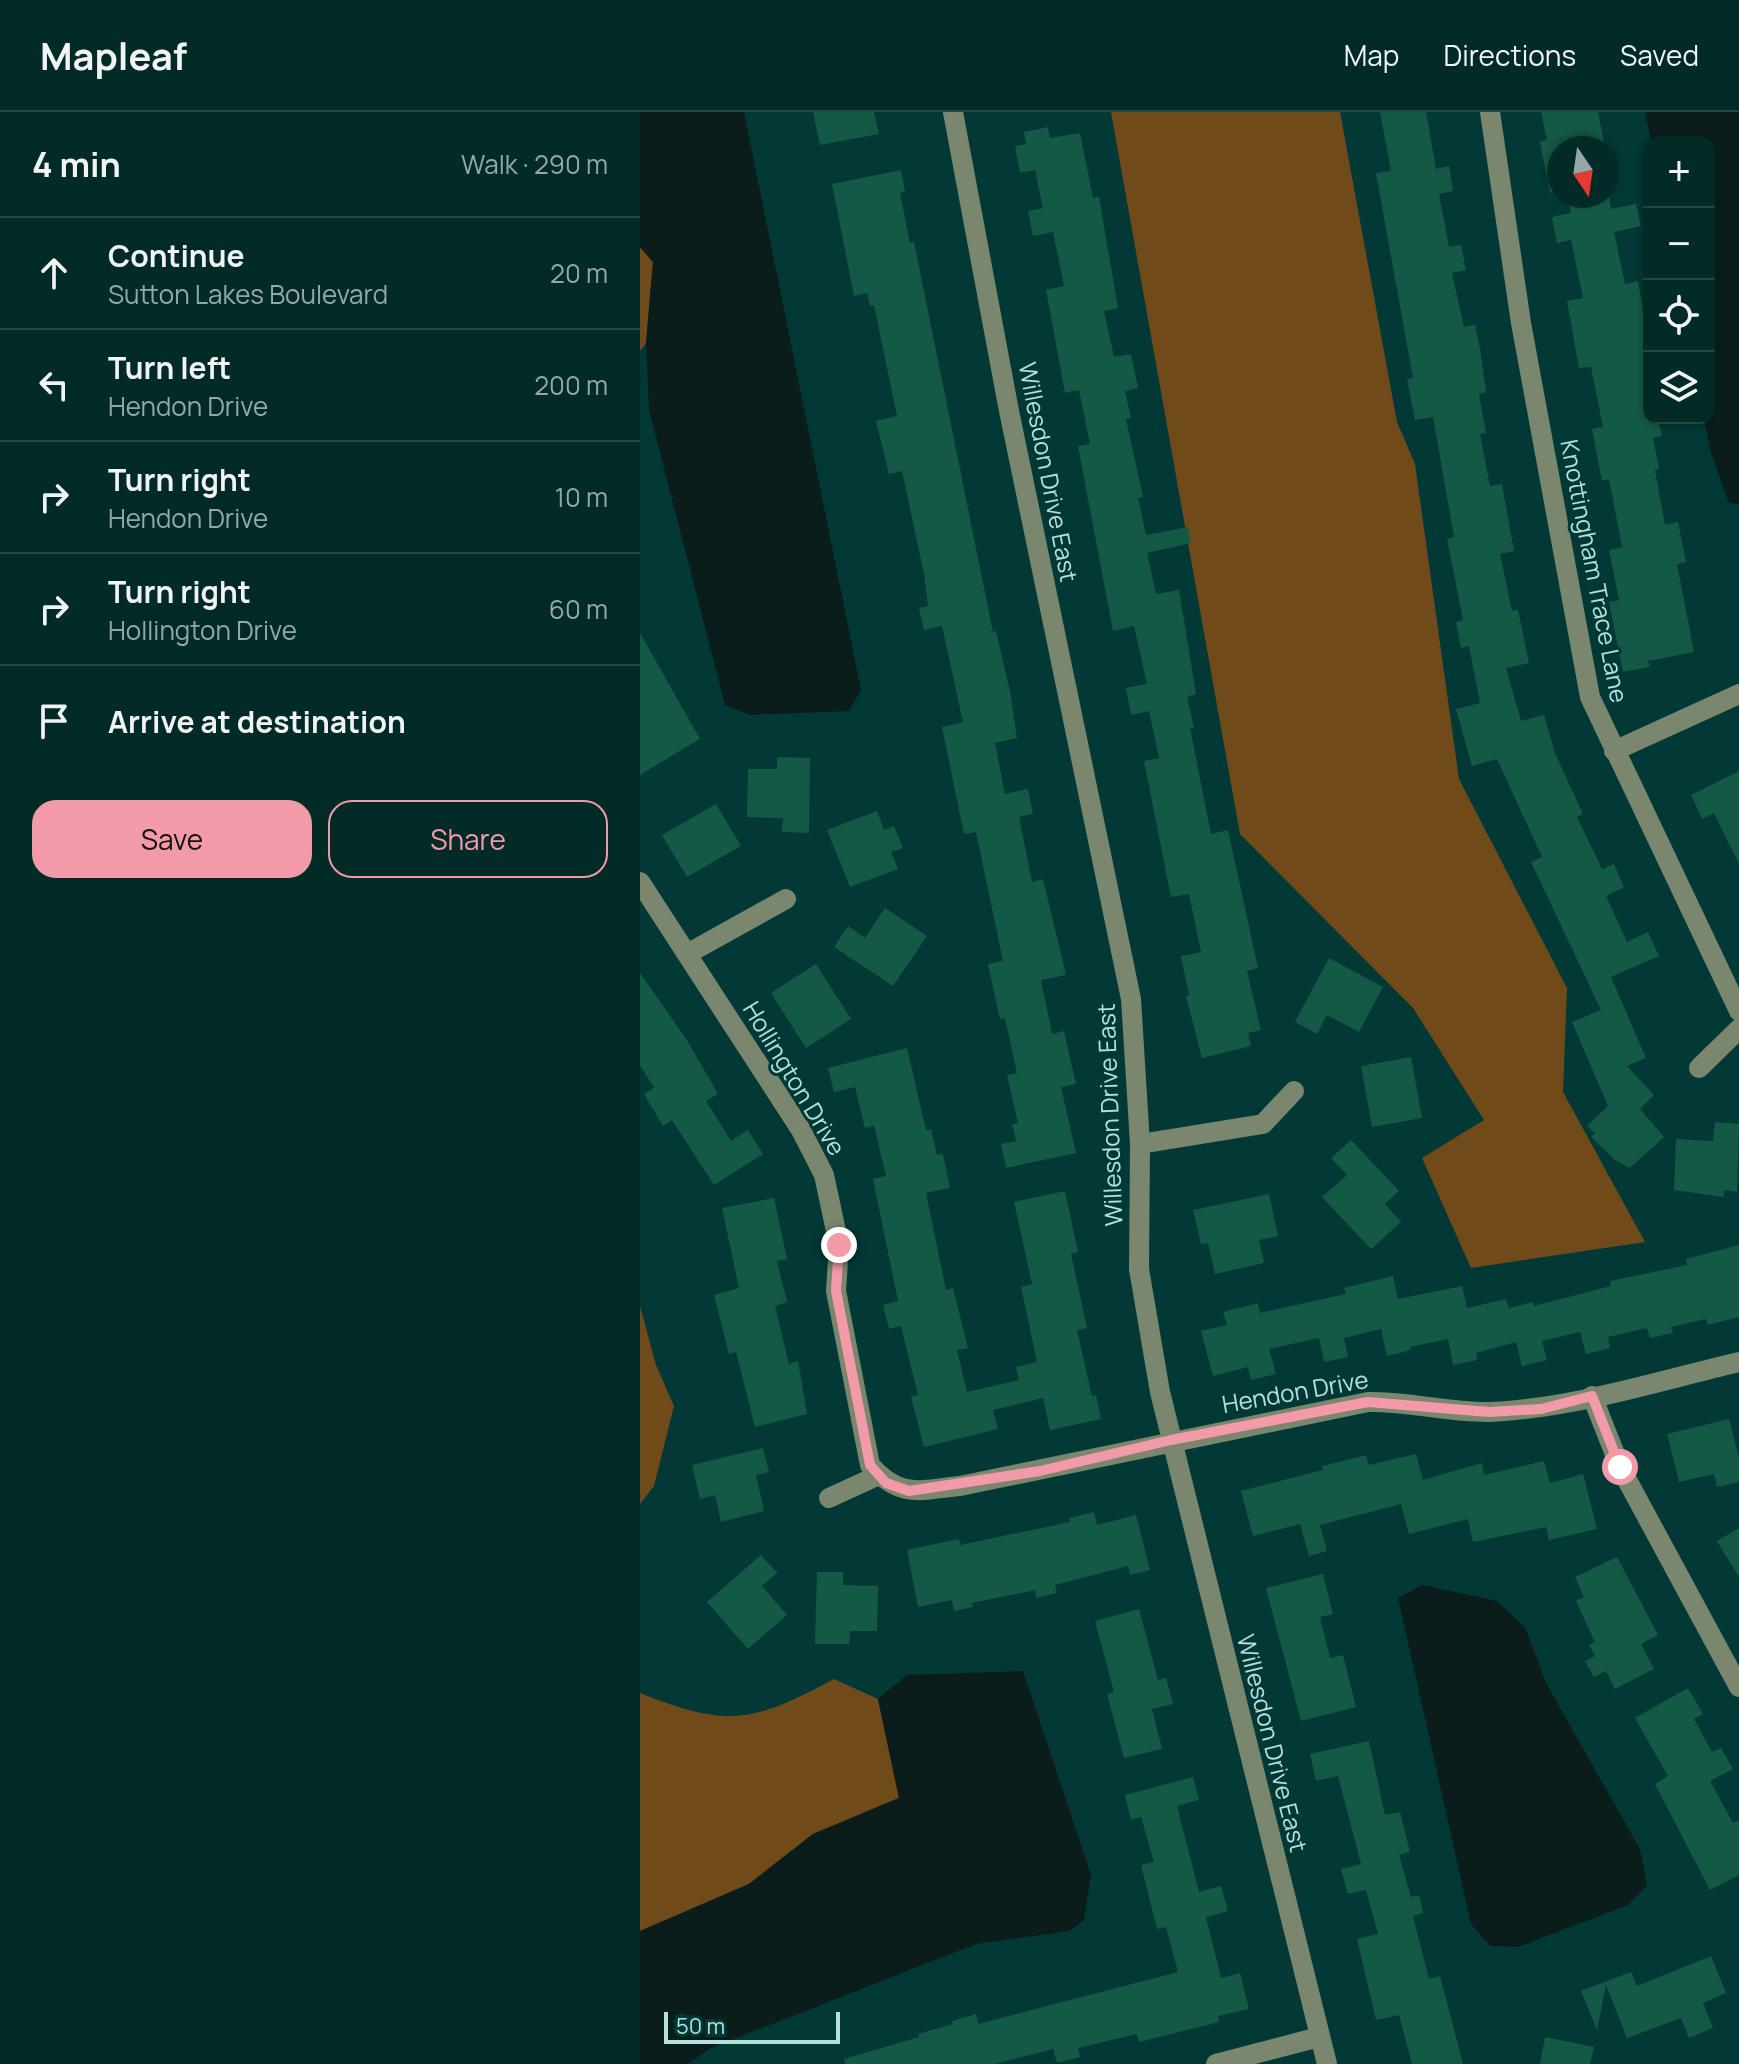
<!DOCTYPE html>
<meta charset="utf-8">
<style>
body{margin:0;font-family:Manrope,sans-serif;background:#103734;color:#f1f3f6}
.controls{position:absolute;right:24px;top:24px;display:grid;overflow:hidden;border-radius:16px;box-shadow:0 2px 6px #0004}
.controls button{width:72px;height:72px;display:grid;place-items:center;padding:0;border:0;border-bottom:2px solid #234745;background:#022b28;color:#f1f3f6;font:40px sans-serif}
.compass{position:absolute;left:907px;top:24px;width:72px;height:72px;border-radius:50%;background:#022b28;box-shadow:0 2px 6px #0004;rotate:167deg}
.scale{position:absolute;left:24px;bottom:20px;width:176px;box-sizing:border-box;padding-left:8px;border:4px solid #b6e0dc;border-top:0;font-size:22px;line-height:28px;white-space:nowrap;color:#b6e0dc;-webkit-text-stroke:6px #023936;paint-order:stroke}
.stop{position:absolute;width:24px;height:24px;margin:-18px;border:6px solid #f39aa9;border-radius:50%;background:#fff}
.stop.end{background:#f39aa9;border-color:#fff;box-shadow:0 2px 8px #0008}
.list{margin:0;padding:0;list-style:none}
h2{display:flex;justify-content:space-between;align-items:center;height:104px;margin:0;padding:0 32px;font-size:34px}
h2 small{font-size:26px;font-weight:400;color:#96a7a8}
.list li{display:grid;grid-template-columns:52px 1fr auto;gap:24px;align-items:center;box-sizing:border-box;height:112px;padding:0 32px;border-top:2px solid #234745}
.list b{display:block;font-size:30px;white-space:nowrap}
.list p{margin:0;font-size:26px;white-space:nowrap;color:#96a7a8}
.list em{font-size:26px;font-style:normal;color:#96a7a8}
.actions{display:flex;gap:16px;padding:24px 32px}
.actions a{flex:1;padding:18px 0;border:2px solid #f39aa9;border-radius:24px;text-align:center;font-size:28px;color:#f39aa9}
.actions .main{background:#f39aa9;color:#111}
.icon{flex:none;width:44px;height:44px;fill:none;stroke:currentColor;stroke-width:2;stroke-linecap:round;stroke-linejoin:round}
.map{position:relative;flex:none;width:1099px;height:1952px;overflow:hidden}
header{display:flex;align-items:center;gap:48px;box-sizing:border-box;height:112px;padding:0 40px;background:#022b28;border-bottom:2px solid #234745}
header strong{font-size:38px}
nav{display:flex;gap:44px;margin-inline-start:auto;font-size:28px}
main{display:flex}
aside{flex:1;background:#022b28}
.map>svg:first-child{display:block}
.green{fill:#704a19}
.water{fill:#0a1d1b}
.building{fill:#145945}
.lines{fill:none;stroke-linecap:round;stroke-linejoin:round}
.minor{stroke:#7a866d;stroke-width:20}
.route{stroke:#f39aa9;stroke-width:10}
.labels{text-anchor:middle;dominant-baseline:central;stroke-width:6;stroke-linejoin:round;paint-order:stroke}
.street-label{font-size:24px;fill:#b6e0dc;stroke:#023936}
</style>
<header>
<strong>Mapleaf</strong>
<nav><a>Map</a><a>Directions</a><a>Saved</a></nav>
</header>
<main>
<aside>
<h2>4 min<small>Walk · 290 m</small></h2>
<ul class="list">
<li><svg class="icon" aria-label="ahead" viewBox="0 0 24 24"><path d="M12 20V5M6 11l6-6 6 6"/></svg><div><b>Continue</b><p>Sutton Lakes Boulevard</p></div><em>20 m</em></li>
<li><svg class="icon" aria-label="left" viewBox="0 0 24 24"><path d="M17 20v-9H6M10 6l-5 5 5 5"/></svg><div><b>Turn left</b><p>Hendon Drive</p></div><em>200 m</em></li>
<li><svg class="icon" aria-label="right" viewBox="0 0 24 24"><path d="M7 20v-9h11M14 6l5 5-5 5"/></svg><div><b>Turn right</b><p>Hendon Drive</p></div><em>10 m</em></li>
<li><svg class="icon" aria-label="right" viewBox="0 0 24 24"><path d="M7 20v-9h11M14 6l5 5-5 5"/></svg><div><b>Turn right</b><p>Hollington Drive</p></div><em>60 m</em></li>
<li><svg class="icon" aria-label="arrive" viewBox="0 0 24 24"><path d="M6 21V4h12l-3 4 3 4H6"/></svg><div><b>Arrive at destination</b></div></li>
</ul>
<div class="actions"><a class="main">Save</a><a>Share</a></div>
</aside>
<div class="map">
<svg width="1099" height="1952" viewBox="0 0 1099 1952">
<rect width="100%" height="100%" fill="#023936"/>
<g class="green">
<path d="M471 0H700L757 310 775 352 819 667 927 876 923 980 1005 1130 831 1156 782 1046 844 1008 773 896 600 722Z"/>
<path d="M0 135 13 150 6 231 0 239Z"/>
<path d="M0 1194 16 1253 34 1294 14 1374 0 1392Z"/>
<path d="M194 1567 238 1587 259 1686 173 1722 109 1772 0 1819V1581C88 1616 112 1611 194 1567Z"/>
</g>
<g class="water">
<path d="M0 0H104L221 578 209 599 110 603 85 593 9 298 6 231 13 150 0 135Z"/>
<path d="M1005 0H1099V392L1089 391 1070 338 1064 306H1069V30H1011Z"/>
<path d="M783 1473 857 1489 885 1515 906 1571 1000 1737 1007 1773 988 1793 878 1835 850 1834 831 1812 758 1486Z"/>
<path d="M383 1559 451 1763 444 1808 430 1819 336 1832 71 1936 47 1952H0V1819L109 1772 173 1722 259 1686 238 1587 267 1563Z"/>
</g>
<g class="building">
<path d="M173 0H234L239 22 180 33Z"/>
<path d="M740 0H786L796 57 809 54 813 79 799 82 809 135 821 133 826 158 812 161 824 215 835 213 840 237 846 280 839 282 846 321 840 322 850 374 862 372 874 439 860 442 872 499 878 498 889 551 866 556 881 609 904 603 915 641 943 702 937 705 962 757 974 752 984 775 966 784 987 830 1008 820 1019 844 971 865 1006 946 987 954 1014 983 1000 997 1024 1025 990 1056 975 1048 951 1025 955 1021 947 1014 968 994 932 910 961 898 891 750 902 745 857 647 832 654 816 597 840 591 829 534 821 536 816 510 823 508 807 427 814 425 793 305 775 308 767 267 773 266 736 61 751 59Z"/>
<path d="M901 0H958L965 36H919V80L910 81 900 30 907 28Z"/>
<path d="M408 15 410 26 440 21 453 86 459 85 478 196 464 199 474 245 491 242 498 276 485 279 491 306 486 307 503 385 498 386 506 423 548 415 551 431 507 441 516 482 539 478 556 582 547 585 554 616H550L571 722 588 718 618 856 607 859 621 918 608 921 611 934 562 946 546 884 549 883 541 844 561 840 549 782 531 785 504 649 519 646 509 599 491 603 486 576 507 572 494 514 473 519 438 334 450 332 439 278 425 281 406 178 424 174 413 120 393 124 388 99 403 96 395 58 380 61 375 34 386 32 384 20Z"/>
<path d="M261 58 265 80 260 81 270 131 274 130 353 520 356 519 370 579 377 626 355 631 365 682 388 677 393 702 379 705 392 770 403 767 426 863 401 868 412 922 424 919 436 972 421 975 436 1041 366 1056 361 1032 376 1029 372 1012 378 1011 367 963 377 961 365 906 360 907 348 852 363 849 336 720 324 722 302 615 323 610 302 514 284 518 279 496 288 494 284 462 262 359 249 362 236 309 257 304 234 193 230 194 227 181 214 184 192 72Z"/>
<path d="M928 84H969L971 97 996 92 1001 114 974 120 985 172 998 169 1009 236V306H1018L1022 324 1013 326 1019 357 1015 358 1025 413 1038 410 1046 450 1037 452 1054 540 1008 549 1010 555 983 560 969 490 979 488 969 438 982 435 969 367 962 369 952 317 963 315 951 255 939 256 927 189 943 186 931 128 917 131 912 105 931 101Z"/>
<path d="M0 521 60 627 0 663Z"/>
<path d="M137 645 170 646 169 721 142 720 143 706 107 705 108 657H137Z"/>
<path d="M1099 659V752L1074 701 1062 707 1051 683Z"/>
<path d="M76 692 101 734 47 765 22 723Z"/>
<path d="M237 699 244 718 254 714 263 736 251 740 258 757 210 775 187 718Z"/>
<path d="M245 796 287 824 253 874 194 835 208 814 225 826Z"/>
<path d="M689 846 743 875 719 920 687 903 677 922 655 910Z"/>
<path d="M176 852 211 907 166 936 131 881Z"/>
<path d="M0 861 47 928 78 982 66 989 91 1029 108 1018 123 1042 74 1073 32 1008 23 1014 4 982 14 976 0 953Z"/>
<path d="M267 936 286 1018 291 1017 297 1043 303 1042 310 1076 286 1081 306 1178 313 1176 328 1236 317 1238 327 1280 379 1268 376 1255 397 1250 381 1175 392 1172 374 1090 425 1079 438 1140 431 1142 447 1216 437 1218 452 1284 456 1283 461 1307 410 1318 403 1286 353 1298 358 1317 284 1335 271 1285 278 1283 261 1214 249 1217 243 1193 258 1189 233 1067 246 1064 234 1014 225 1016 215 975 194 980 188 956Z"/>
<path d="M771 945 782 1006 732 1015 721 954Z"/>
<path d="M1075 1010 1099 1012 1097 1080 1084 1078V1085L1034 1078 1036 1027 1073 1029Z"/>
<path d="M711 1028 759 1079 745 1092 761 1110 731 1137 682 1085 707 1063 691 1046Z"/>
<path d="M629 1082 638 1124 619 1128 624 1151 575 1162 568 1131 561 1132 553 1098Z"/>
<path d="M134 1086 147 1147 137 1149 147 1190 135 1194 149 1252 158 1249 167 1302 115 1315 96 1240 89 1242 74 1183 99 1176 82 1096Z"/>
<path d="M1099 1133V1205L1068 1213 1066 1207 1031 1215 1033 1221 1010 1226 1007 1216 968 1225 970 1236 946 1242 940 1220 902 1229 907 1248 882 1254 876 1230 836 1241 837 1248 813 1253 808 1227 770 1235 771 1238 747 1244 741 1217 704 1226 708 1245 684 1250 679 1226 629 1237 636 1262 611 1268 608 1255 573 1264 561 1219 587 1213 583 1200 618 1191 620 1201 706 1182 704 1176 753 1164 758 1187 822 1174 827 1196 866 1187 869 1196 893 1190 894 1194 971 1174 970 1169 1047 1153 1046 1147Z"/>
<path d="M1089 1307 1099 1346V1370L1077 1375 1074 1362 1039 1370 1027 1322Z"/>
<path d="M123 1336 129 1360 116 1363 124 1399 81 1410 75 1383 60 1387 52 1353Z"/>
<path d="M776 1342 783 1368 842 1351 844 1363 904 1349 910 1371 943 1362 957 1417 909 1428 906 1415 833 1430 828 1407 769 1422 761 1392 680 1413 687 1439 669 1444 660 1412 613 1424 601 1379 683 1358 682 1354 726 1343 729 1353Z"/>
<path d="M454 1400 457 1413 496 1403 510 1458 490 1463 488 1454 415 1473 417 1481 396 1486 395 1478 332 1491 333 1495 314 1499 312 1488 278 1495 267 1438 319 1427 320 1433 430 1410 429 1406Z"/>
<path d="M1099 1416V1465L1077 1429Z"/>
<path d="M121 1443 137 1461 122 1474 147 1503 108 1537 67 1490Z"/>
<path d="M977 1445 1018 1523 1001 1532 1014 1557 975 1577 966 1559 954 1565 945 1549 955 1544 949 1533 955 1530 936 1489 944 1485 935 1465Z"/>
<path d="M177 1460H203V1473L238 1474 237 1519H210L209 1532H175Z"/>
<path d="M683 1462 693 1502 680 1505 690 1546 703 1543 716 1595 661 1609 626 1476Z"/>
<path d="M499 1497 518 1568 526 1566 533 1592 512 1597 522 1637 484 1646 467 1582 474 1580 455 1509Z"/>
<path d="M1048 1576 1063 1602 1054 1607 1072 1640 1081 1636 1093 1657 1070 1669 1093 1711 1099 1708V1763L1070 1778 1015 1672 1028 1664 995 1606Z"/>
<path d="M729 1629 745 1703 760 1700 770 1740 759 1743 771 1785 779 1783 783 1801 773 1804 789 1867 800 1864 823 1952H772L759 1903 736 1908 717 1827 738 1822 726 1778 708 1782 701 1757 721 1752 698 1664 676 1669 670 1642Z"/>
<path d="M553 1665 559 1688 537 1694 559 1780 581 1774 588 1799 566 1805 581 1866 600 1861 609 1897 578 1904 579 1910 499 1930 497 1922 438 1936 440 1945 417 1951 413 1937 354 1952H205L204 1947 279 1925 278 1922 313 1912 312 1909 336 1902 338 1912 538 1860 526 1815 517 1817 501 1753 514 1750 501 1705 491 1708 485 1683Z"/>
<path d="M1071 1844 1086 1881 1063 1891 1073 1916 1049 1926 1041 1906 987 1926 966 1873 957 1918 941 1879 991 1860 997 1874Z"/>
<path d="M905 1925 954 1935 950 1952H900Z"/>
</g>
<g class="lines">
<g class="minor">
<path d="M313 0 369 299 491 887 500 1032 499 1157 520 1280 687 1952"/>
<path d="M850 0 881 211 950 585 1099 899"/>
<path d="M974 639 1099 582"/>
<path d="M0 770 161 1018 184 1063 199 1133 196 1179 230 1353C260 1387 280 1378 320 1374L728 1290C769 1289 809 1301 851 1300 934 1296 1018 1269 1099 1250"/>
<path d="M47 842 146 787"/>
<path d="M1059 956 1099 917"/>
<path d="M500 1032 623 1012 654 979"/>
<path d="M952 1284 980 1355 1099 1575"/>
<path d="M189 1386 239 1363"/>
<path d="M576 1952 679 1925"/>
</g>
</g>
<g class="lines">
<path class="route" d="M199 1133 196 1179 230 1353 246 1371 269 1379 400 1359 531 1328 728 1290 849 1300 901 1297 952 1284 980 1355"/>
</g>
<g class="labels">
<g class="street-label">
<text transform="translate(409 360) rotate(79)">Willesdon Drive East</text>
<text transform="translate(955 459) rotate(79)">Knottingham Trace Lane</text>
<text transform="translate(155 966) rotate(59)">Hollington Drive</text>
<text transform="translate(469 1003) rotate(-92)">Willesdon Drive East</text>
<text transform="translate(655 1279) rotate(-10)">Hendon Drive</text>
<text transform="translate(633 1631) rotate(76)">Willesdon Drive East</text>
</g>
</g>
</svg>
<div class="controls">
<button>+</button>
<button>−</button>
<button><svg class="icon" aria-label="locate" viewBox="0 0 24 24"><circle cx="12" cy="12" r="6"/><path d="M12 2v4M12 18v4M2 12h4M18 12h4"/></svg></button>
<button><svg class="icon" aria-label="layers" viewBox="0 0 24 24"><path d="M12 4l9 5-9 5-9-5zM3 14l9 5 9-5"/></svg></button>
</div>
<svg class="compass" viewBox="-18 -18 36 36"><path d="M0-13l5 13h-10z" fill="#e53935"/><path d="M0 13l5-13h-10z" fill="#96a7a8"/></svg>
<div class="scale">50 m</div>
<div class="stop" style="left:980px;top:1355px"></div>
<div class="stop end" style="left:199px;top:1133px"></div>
</div>
</main>
